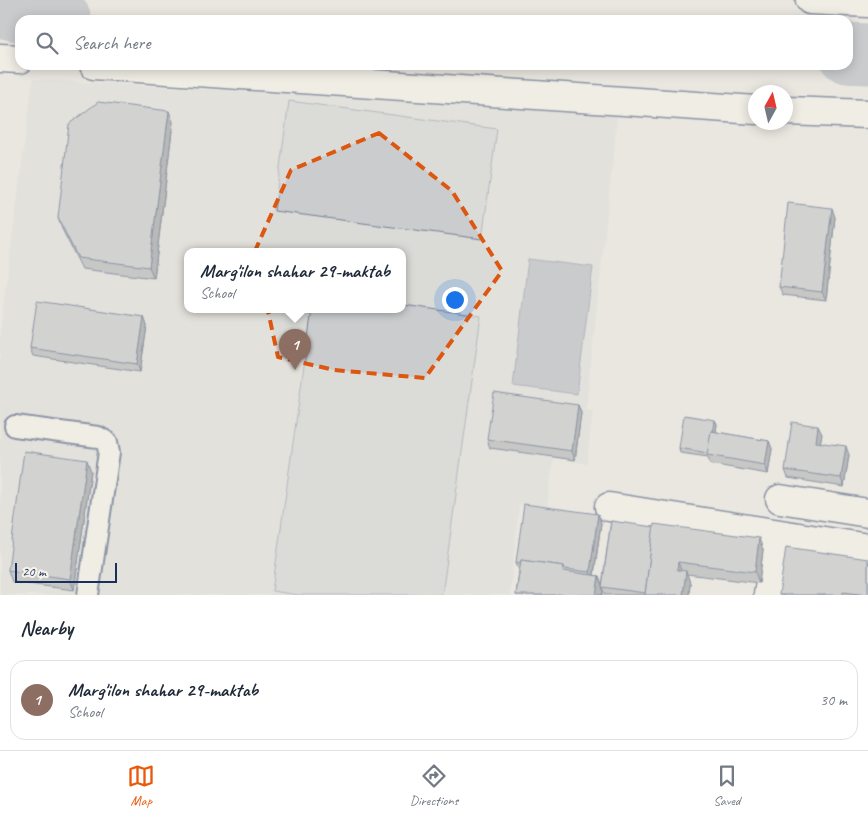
<!DOCTYPE html>
<style>
body{margin:0;font-family:Caveat,sans-serif;background:#f2f2f3;color:#1f2937}
.compass{position:absolute;left:748px;top:85px;width:45px;height:45px;border-radius:50%;background:#fff;box-shadow:0 2px 12px #0003;rotate:8deg}
.scale{position:absolute;left:15px;bottom:12px;width:102px;box-sizing:border-box;padding-left:5px;border:2px solid #1b2f5e;border-top:0;font-size:14px;line-height:18px;white-space:nowrap;color:#1b2f5e;-webkit-text-stroke:4px #f7f3e8;paint-order:stroke}
.you{position:absolute;left:454px;top:299px;width:18px;height:18px;margin:-12px;border:4px solid #fff;border-radius:50%;background:#1a73e8;box-shadow:0 0 0 8px #1a73e833}
.badge{display:grid;place-items:center;width:32px;height:32px;border-radius:50%;background:#ea580c;color:#fff;font-size:16px;font-weight:700}
.pin{position:absolute;translate:-50% -41px;filter:drop-shadow(0 1px 2px #0008)}
.pin::after{content:'';position:absolute;top:26px;width:18px;height:15px;background:inherit;clip-path:polygon(0 0,100% 0,50% 100%)}
.popup{position:absolute;left:184px;top:248px;width:222px;height:65px;box-sizing:border-box;display:grid;place-content:center;border-radius:10px;background:#fff;filter:drop-shadow(0 1px 4px #0005);font-size:16px;white-space:nowrap;color:#747a83}
.popup b{font-size:19px;color:#1f2937}
.popup::after{content:'';position:absolute;left:50%;top:100%;margin-left:-10px;border:10px solid transparent;border-top-color:#fff}
.list{margin:0;padding:0;list-style:none}
h2{display:flex;justify-content:space-between;align-items:center;height:65px;margin:0;padding:0 20px;font-size:21px}
h2 small{font-size:16px;font-weight:400;color:#747a83}
.list li{display:grid;grid-template-columns:32px 1fr auto;gap:15px;align-items:center;box-sizing:border-box;height:80px;margin:0 10px 10px;padding:0 10px;border:1px solid #e0e1e3;border-radius:15px}
.list b{display:block;font-size:19px;white-space:nowrap}
.list p{margin:0;font-size:16px;white-space:nowrap;color:#747a83}
.list em{font-size:16px;font-style:normal;color:#747a83}
.icon{flex:none;width:28px;height:28px;fill:none;stroke:currentColor;stroke-width:2;stroke-linecap:round;stroke-linejoin:round}
.map{position:relative;flex:none;width:868px;height:595px;overflow:hidden}
.search{position:absolute;background:#fff;box-shadow:0 2px 12px #0003;left:15px;right:15px;top:15px;height:55px;display:flex;align-items:center;gap:12px;box-sizing:border-box;padding:0 18px;border-radius:15px;color:#747a83;font-size:19px}
.sheet{height:155px;background:#fff}
nav{display:flex;justify-content:space-around;align-items:center;box-sizing:border-box;height:70px;border-top:1px solid #e0e1e3;background:#fff;font-size:14px;color:#747a83}
nav a{display:grid;justify-items:center;gap:2px}
nav .on{color:#ea580c}
.map>svg:first-child{display:block}
.built{fill:#dadad6;fill-rule:evenodd}
.green{fill:#cbcccd;stroke:#737e96}
.water{fill:#a3a8b4;stroke:#6d7892}
.lines{fill:none;stroke-linecap:round;stroke-linejoin:round}
.river{stroke:#a3a8b4;stroke-width:61}
.lane-casing{stroke:#1b2f5e;stroke-width:24}
.street-casing{stroke:#1b2f5e;stroke-width:31}
.lane{stroke:#f7f3e8;stroke-width:20}
.street{stroke:#f7f3e8;stroke-width:28}
.wall{fill:#9da0a4;stroke:#1b2f5e}
.shaded-wall{fill:#7f8286;stroke:#1b2f5e}
.building{fill:#b6babf;stroke:#1b2f5e}
.marked{fill:none;stroke:#de5710;stroke-width:4;stroke-dasharray:10 6;stroke-linejoin:round}
</style>
<div class="map">
<svg width="868" height="595" viewBox="0 0 868 595">
<rect width="100%" height="100%" fill="#eae7e0"/>
<filter id="ink" filterUnits="userSpaceOnUse"><feTurbulence type="fractalNoise" baseFrequency=".02" numOctaves="2"/><feDisplacementMap in="SourceGraphic" scale="10" xChannelSelector="R" yChannelSelector="G"/><feConvolveMatrix kernelMatrix="1 2 1 2 8 2 1 2 1" color-interpolation-filters="sRGB"/></filter>
<g filter="url(#ink)">
<path class="built" d="M33 79 618 113 586 410 593 411 587 464 554 458 547 507 519 505 510 595H0V330ZM188 251H402V309H188Z"/>
<g class="green">
<path d="M289 101 497 129 482 239 274 211Z"/>
<path d="M403 305 481 316 442 595H298L272 591 312 309H402Z"/>
</g>
<path class="water" d="M528 259 593 267 577 394 513 386Z"/>
<g class="lines">
<g class="river">
<path d="M0 7 61 20"/>
<path d="M848 53 868 54"/>
</g>
<g class="lane-casing">
<path id="lane" d="M15 426 98 437 107 442 109 452 88 595"/>
</g>
<g class="street-casing">
<g id="street">
<path d="M810 0 868 3"/>
<path d="M0 58 20 59"/>
<path d="M94 65 756 110"/>
<path d="M786 111 868 114"/>
<path d="M780 499 868 513"/>
<path d="M609 507 868 548"/>
<path d="M768 595 777 534"/>
</g>
</g>
<use href="#lane" class="lane"/>
<use href="#street" class="street"/>
</g>
<g class="wall">
<path d="M173 122 154 278 82 269 62 229 58 218Z"/>
<path d="M835 217 826 300 783 295 779 287Z"/>
<path d="M144 317 147 326 140 372 33 356 30 348Z"/>
<path d="M578 405 581 413 575 460 490 448 487 439Z"/>
<path d="M715 420 717 424 716 432 769 441 772 449 768 474 710 464 708 457 680 453 679 448Z"/>
<path d="M822 434 820 442 849 455 844 487 788 478 785 470Z"/>
<path d="M91 471 74 590 12 582 8 570Z"/>
<path d="M598 514 601 523 594 575 599 576 602 585 611 521 763 550 759 583 687 574 690 583 689 595H605L603 590 602 595H516L519 571 516 562Z"/>
<path d="M868 559V595H779Z"/>
</g>
<g class="shaded-wall">
<path d="M169 111 173 122 154 278 149 267Z"/>
<path d="M832 208 835 217 826 300 822 292Z"/>
<path d="M144 317 147 326 140 372 137 364Z"/>
<path d="M578 405 581 413 575 460 572 451Z"/>
<path d="M715 420 717 424 712 456 710 453Z"/>
<path d="M818 426 822 434 819 450 816 442Z"/>
<path d="M769 441 772 449 768 474 765 465Z"/>
<path d="M846 446 849 455 844 487 841 478Z"/>
<path d="M87 460 91 471 74 590 70 579Z"/>
<path d="M598 514 601 523 593 580 590 572Z"/>
<path d="M759 538 763 550 759 583 755 572Z"/>
<path d="M678 562 682 573 677 570Z"/>
<path d="M686 571 690 583 689 595H683Z"/>
<path d="M599 576 603 588 602 587 603 590 602 595H596Z"/>
</g>
<g class="building">
<path d="M98 102 169 111 149 267 78 258 58 218 69 124Z"/>
<path d="M788 203 832 208 822 292 779 287Z"/>
<path d="M37 301 144 317 137 364 30 348Z"/>
<path d="M494 393 578 405 572 451 487 439Z"/>
<path d="M684 415 715 420 713 431H711L708 453 679 448Z"/>
<path d="M792 422 818 426 816 442 846 446 841 478 785 470Z"/>
<path d="M711 431 769 441 765 465 707 455Z"/>
<path d="M24 451 87 460 70 579 8 570Z"/>
<path d="M524 504 598 514 590 572 565 569 564 566 521 560 520 563 516 562Z"/>
<path d="M611 521 654 527 645 593 602 587Z"/>
<path d="M654 524 759 538 755 572 678 562 677 570 686 571 683 595H645Z"/>
<path d="M786 547 868 559V595L843 592V595H779Z"/>
<path d="M521 560 564 566 563 571 599 576 596 595H567L557 594 556 595H516Z"/>
</g>
</g>
<path d="M0 0H868V595H0ZM379 133 452 191 502 271 425 378 334 370 278 357 255 251 291 170Z" fill="#eae7e0" fill-opacity=".55" fill-rule="evenodd"/>
<path class="marked" d="M379 133 452 191 502 271 425 378 334 370 278 357 255 251 291 170Z"/>
</svg>
<svg class="compass" viewBox="-18 -18 36 36"><path d="M0-13l5 13h-10z" fill="#e53935"/><path d="M0 13l5-13h-10z" fill="#747a83"/></svg>
<div class="scale">20 m</div>
<div class="you"></div>
<div class="pin badge" style="left:295px;top:370px;background:#8d6e63">1</div>
<div class="popup"><b>Marg'ilon shahar 29-maktab</b>School</div>
<div class="search"><svg class="icon" aria-label="search" viewBox="0 0 24 24"><circle cx="10" cy="10" r="6"/><path d="M15 15l6 6"/></svg>Search here</div>
</div>
<section class="sheet">
<h2>Nearby<small></small></h2>
<ul class="list">
<li><span class="badge" style="background:#8d6e63">1</span><div><b>Marg'ilon shahar 29-maktab</b><p>School</p></div><em>30 m</em></li>
</ul>
</section>
<nav>
<a class="on"><svg class="icon" aria-label="map" viewBox="0 0 24 24"><path d="M3 6l6-2 6 2 6-2v14l-6 2-6-2-6 2zM9 4v14M15 6v14"/></svg>Map</a>
<a><svg class="icon" aria-label="directions" viewBox="0 0 24 24"><path d="M12 3l9 9-9 9-9-9zM9 14v-3h6M13 9l2 2-2 2"/></svg>Directions</a>
<a><svg class="icon" aria-label="saved" viewBox="0 0 24 24"><path d="M7 4h10v16l-5-4-5 4z"/></svg>Saved</a>
</nav>
